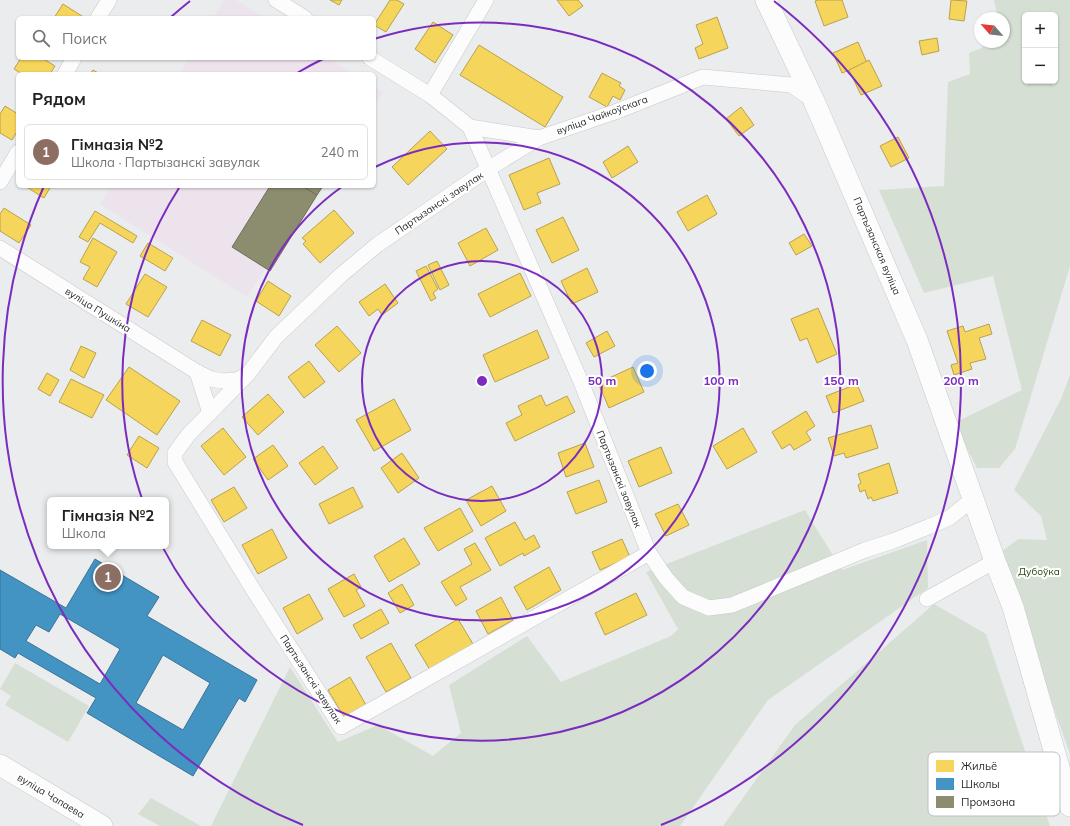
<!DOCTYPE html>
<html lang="ru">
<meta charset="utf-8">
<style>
body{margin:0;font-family:Mulish,sans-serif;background:#f2f2f2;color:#222}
.controls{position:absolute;right:12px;top:12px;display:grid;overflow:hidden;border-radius:6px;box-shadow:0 1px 3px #0004}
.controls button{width:36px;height:36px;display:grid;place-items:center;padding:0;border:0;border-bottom:1px solid #e0e0e0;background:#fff;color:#222;font:20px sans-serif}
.compass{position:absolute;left:974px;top:12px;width:36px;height:36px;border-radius:50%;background:#fff;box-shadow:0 1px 3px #0004;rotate:298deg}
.you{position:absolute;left:647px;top:371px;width:14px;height:14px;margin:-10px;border:3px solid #fff;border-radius:50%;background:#1a73e8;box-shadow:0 0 0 6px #1a73e833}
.badge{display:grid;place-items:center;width:26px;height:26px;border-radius:50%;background:#7c3aed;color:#fff;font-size:13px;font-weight:700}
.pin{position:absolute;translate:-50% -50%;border:2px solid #fff;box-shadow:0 1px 4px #0006}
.popup{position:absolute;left:47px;top:497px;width:122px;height:52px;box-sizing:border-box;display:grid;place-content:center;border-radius:6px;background:#fff;filter:drop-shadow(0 1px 3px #0005);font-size:13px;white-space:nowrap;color:#767676}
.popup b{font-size:15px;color:#222}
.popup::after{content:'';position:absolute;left:50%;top:100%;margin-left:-8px;border:8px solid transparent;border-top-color:#fff}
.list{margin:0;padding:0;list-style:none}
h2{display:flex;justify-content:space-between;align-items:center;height:52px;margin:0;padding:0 16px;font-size:17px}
h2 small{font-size:13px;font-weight:400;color:#767676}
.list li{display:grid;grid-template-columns:26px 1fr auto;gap:12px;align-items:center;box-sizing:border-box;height:56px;margin:0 8px 8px;padding:0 8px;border:1px solid #e0e0e0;border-radius:6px}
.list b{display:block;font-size:15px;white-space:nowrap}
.list p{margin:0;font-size:13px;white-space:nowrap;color:#767676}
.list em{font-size:13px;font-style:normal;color:#767676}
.icon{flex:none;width:22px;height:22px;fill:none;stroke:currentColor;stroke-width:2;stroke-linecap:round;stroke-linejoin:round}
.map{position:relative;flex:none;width:1070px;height:826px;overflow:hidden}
.search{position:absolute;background:#fff;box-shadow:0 1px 3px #0004;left:16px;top:16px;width:360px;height:44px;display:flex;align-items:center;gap:10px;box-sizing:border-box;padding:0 14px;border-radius:6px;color:#767676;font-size:15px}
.panel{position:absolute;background:#fff;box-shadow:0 1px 3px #0004;left:16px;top:72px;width:360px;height:116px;border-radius:6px}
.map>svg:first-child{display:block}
.industrial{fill:#ede3ec}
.green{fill:#d6dfd4;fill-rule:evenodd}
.homes{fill:#f6d55c;stroke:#b8a24e}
.schools{fill:#4393c3;stroke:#3b7496;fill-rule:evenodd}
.industry{fill:#8c8c6e;stroke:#6e6f5a}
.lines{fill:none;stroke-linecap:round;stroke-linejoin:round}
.street-casing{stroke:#c7c9ca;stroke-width:16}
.secondary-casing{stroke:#c7c9ca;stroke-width:22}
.street{stroke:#fcfcfc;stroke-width:15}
.secondary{stroke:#fcfcfc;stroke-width:21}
.ring{fill:none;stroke:#7b2cbf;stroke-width:2}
.labels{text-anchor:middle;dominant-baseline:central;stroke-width:4;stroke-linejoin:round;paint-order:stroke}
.street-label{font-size:10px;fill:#292a2c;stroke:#fff}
.park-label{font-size:10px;fill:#294815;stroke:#fff}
.key{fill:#fff;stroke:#bfbfc0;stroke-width:1}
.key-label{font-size:11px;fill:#292a2c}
.centre{fill:#7b2cbf;stroke:#fff;stroke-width:2}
.ring-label{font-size:12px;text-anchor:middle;font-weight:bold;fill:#7b2cbf;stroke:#fff;stroke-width:4;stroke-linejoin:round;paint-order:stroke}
</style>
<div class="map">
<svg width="1070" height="826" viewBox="0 0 1070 826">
<rect width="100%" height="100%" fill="#eaecee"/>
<g class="industrial">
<path d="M224 0H236L265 18H213Z"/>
<path d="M189 58H328L354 74H179Z"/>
<path d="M374 87 383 92 374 107Z"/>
<path d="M111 186H324L270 272 265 269 247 297 100 204Z"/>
</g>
<g class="green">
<path d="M994 0H1070V266L1015 449 999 468H977L954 423 1022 390 993 276 924 293 879 190 944 186 948 82 970 74 969 53 982 48 986 42H1004V18H998ZM1025 15H1055V81H1025Z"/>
<path d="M1070 375V754L1022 619 1000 553 1018 539 1047 540 1041 516 1014 490 1061 399Z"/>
<path d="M805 510 842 570 927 540 928 588 768 700 680 826H211L290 667 338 742 378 725 433 756 461 733 449 685 527 636 561 682 671 636 678 629 646 572Z"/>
<path d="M934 604 986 634 1050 826H723L795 725Z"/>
<path d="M15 663 89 706 68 742 5 705 11 696 0 689Z"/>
<path d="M151 798 201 826H160L138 814Z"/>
</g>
<g class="homes">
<path d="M330 0H342L339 5Z"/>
<path d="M390 0H397L404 4 386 32 374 25Z"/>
<path d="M557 0H578L583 6 569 16Z"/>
<path d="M818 0H842L848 17 824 26 815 1Z"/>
<path d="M951 0 967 1 964 21 949 19Z"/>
<path d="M63 4 85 18H54Z"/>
<path d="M717 17 728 48 699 59 695 48 703 44 696 25Z"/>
<path d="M433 22 453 35 435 63 415 49Z"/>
<path d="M937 38 939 51 922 55 919 41Z"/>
<path d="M858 42 867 63 842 73 833 53Z"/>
<path d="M479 45 563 97 545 127 460 75Z"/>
<path d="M21 58H42L55 66 50 74H22L14 69Z"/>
<path d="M869 60 882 86 861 95 849 70Z"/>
<path d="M93 70 100 74H90Z"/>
<path d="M602 73 621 83 619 86 625 90 620 100 613 96 607 107 589 97Z"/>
<path d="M5 106 18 114V130L12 140 0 133V114Z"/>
<path d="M741 107 754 125 739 136 726 119Z"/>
<path d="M430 131 447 149 408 185 392 167Z"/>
<path d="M898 137 909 158 891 167 880 146Z"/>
<path d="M628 146 638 162 612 178 603 162Z"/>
<path d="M549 158 560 184 537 193 541 203 524 210 509 175Z"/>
<path d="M25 186H51L44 198Z"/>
<path d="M707 195 717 214 688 231 677 212Z"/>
<path d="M4 208 31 225 19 243 0 231V214Z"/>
<path d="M334 210 354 233 320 263 303 244 306 241 302 238Z"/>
<path d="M95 211 137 236 133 243 100 223 88 242 79 237Z"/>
<path d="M563 217 579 250 552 263 536 230Z"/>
<path d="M486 228 498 250 470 266 458 243Z"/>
<path d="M804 234 812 246 796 255 789 243Z"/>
<path d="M93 238 117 252 97 287 83 279 90 267 80 262Z"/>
<path d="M148 243 173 258 165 271 140 256Z"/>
<path d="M437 261 449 285 440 290 428 265Z"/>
<path d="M426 266 438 289 433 293 436 298 431 301 416 271Z"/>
<path d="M587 268 598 292 572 304 561 281Z"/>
<path d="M520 273 531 296 490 317 478 294Z"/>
<path d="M145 274 167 287 148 317 126 304Z"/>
<path d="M268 281 291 296 279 316 256 301Z"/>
<path d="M385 284 398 303 382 315 378 309 369 316 359 302Z"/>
<path d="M818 308 837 354 817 363 807 338 800 341 791 319Z"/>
<path d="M202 320 231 335 220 356 191 341Z"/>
<path d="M989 324 992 334 979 338 986 359 970 363 972 369 954 375 951 365 958 363 947 331 963 326 965 332Z"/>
<path d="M337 326 361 353 339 372 315 345Z"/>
<path d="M537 330 549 358 495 382 483 355Z"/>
<path d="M607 331 615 346 594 357 586 343Z"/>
<path d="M81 346 96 353 84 378 70 370Z"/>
<path d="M309 361 325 382 304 398 288 377Z"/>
<path d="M129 367 180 401 157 435 106 400Z"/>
<path d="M633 367 644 392 609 408 598 383Z"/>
<path d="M47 373 59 380 50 396 38 389Z"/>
<path d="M71 379 104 395 92 418 59 402Z"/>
<path d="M857 384 864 401 833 413 826 396Z"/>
<path d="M268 394 284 412 258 435 242 417Z"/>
<path d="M541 395 546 406 567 396 575 412 515 441 506 423 522 415 518 406Z"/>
<path d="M394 399 411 430 374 451 356 420Z"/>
<path d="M806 411 815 426 806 432 811 440 794 450 790 444 782 449 772 432Z"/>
<path d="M871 425 878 448 846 458 844 453 834 456 828 438Z"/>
<path d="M223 428 246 457 224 475 201 446Z"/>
<path d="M743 428 757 452 727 469 713 446Z"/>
<path d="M139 436 159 448 147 468 127 455Z"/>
<path d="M585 443 594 467 566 477 558 453Z"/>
<path d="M273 445 288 466 268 480 253 459Z"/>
<path d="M323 446 338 468 315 485 299 463Z"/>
<path d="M661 447 672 473 639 487 628 461Z"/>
<path d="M402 453 419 478 398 493 381 468Z"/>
<path d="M889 463 898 493 873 501 871 497 868 499 865 490 860 492 858 485 861 483 858 474Z"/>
<path d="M599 480 607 502 576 514 567 492Z"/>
<path d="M492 486 506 511 481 526 466 500Z"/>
<path d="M234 487 247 508 224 522 211 500Z"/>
<path d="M353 487 363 507 329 524 319 504Z"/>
<path d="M678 504 689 525 666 536 655 514Z"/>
<path d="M460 508 473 531 438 551 424 528Z"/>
<path d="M515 522 525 540 534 535 540 547 524 556 523 553 500 566 485 538Z"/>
<path d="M272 529 287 558 258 574 242 545Z"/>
<path d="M404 538 420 564 389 582 374 556Z"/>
<path d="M622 539 630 557 600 570 592 552Z"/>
<path d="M475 543 491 570 460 587 467 599 456 606 441 582 472 564 464 549Z"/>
<path d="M549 567 561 590 527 610 514 587Z"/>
<path d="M354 574 361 587 356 590 365 606 344 617 328 589Z"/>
<path d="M402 584 414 605 400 613 388 593Z"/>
<path d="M636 593 647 615 605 635 595 613Z"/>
<path d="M309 594 323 619 297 634 283 608Z"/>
<path d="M501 597 513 620 488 634 476 611Z"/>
<path d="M381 609 389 623 361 639 353 625Z"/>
<path d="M458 619 473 644 430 670 415 645Z"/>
<path d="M391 643 411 678 386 692 366 657Z"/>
<path d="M350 677 366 705 344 717 328 690Z"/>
</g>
<path class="schools" d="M95 559 159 597 147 616 257 680 245 702 239 698 193 776 87 713 96 698 18 653 15 658 0 649V570L66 608ZM60 614 120 649 100 684 26 641 36 625 49 632ZM163 655 210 683 183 730 136 703Z"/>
<g class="industry">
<path d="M270 186H302L317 195 270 271 232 247Z"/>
<path d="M302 186H323L317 195Z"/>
</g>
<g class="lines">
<g class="street-casing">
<g id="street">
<path d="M276 0 305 18"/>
<path d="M98 18 109 0"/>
<path d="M370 58 430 95 470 127 581 382 649 553"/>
<path d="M65 74 74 58"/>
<path d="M430 95 486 0"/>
<path d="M470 127 539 138"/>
<path d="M0 182 18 152"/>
<path d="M0 248 197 372 211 379 222 381 237 380 248 374 276 337 341 275 377 245 488 169 539 138 615 112 703 77 791 85 813 100"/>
<path d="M197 372 210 413"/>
<path d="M248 374 189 434 175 453V462L254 591 341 727 649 553 666 578 683 597 709 608 732 605 865 550 893 541 928 527 949 518 973 499"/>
<path d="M927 599 995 561"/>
</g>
</g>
<g class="secondary-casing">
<g id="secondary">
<path d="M766 0 814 101 917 340 995 561 1013 607 1070 806"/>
<path d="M0 765 102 826"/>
</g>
</g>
<use href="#street" class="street"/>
<use href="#secondary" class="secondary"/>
</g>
<g class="ring">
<circle cx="482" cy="381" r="120"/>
<path d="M375 167A239 239 0 1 1 343 186"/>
<path d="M297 73A359 359 0 0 1 325 58M374 39A359 359 0 1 1 179 188"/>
<path d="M303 825A479 479 0 0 1 44 186M171 17A479 479 0 0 1 190 1M774 1A479 479 0 0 1 661 825"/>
</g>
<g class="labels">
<g class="street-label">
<text transform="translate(602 115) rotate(-20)">вуліца Чайкоўскага</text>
<text transform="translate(439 203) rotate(-34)">Партызанскі завулак</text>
<text transform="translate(877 246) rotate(67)">Партызанская вуліца</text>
<text transform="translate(98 310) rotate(32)">вуліца Пушкіна</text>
<text transform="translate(619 479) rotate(68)">Партызанскі завулак</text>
<text transform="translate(311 679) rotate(57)">Партызанскі завулак</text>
<text transform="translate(51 796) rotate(31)">вуліца Чапаева</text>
</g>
<g class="park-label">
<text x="1039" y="571">Дубоўка</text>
</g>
</g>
<rect x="928" y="752" width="132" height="64" rx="6" class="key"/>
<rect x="936" y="760" width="18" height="12" fill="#f6d55c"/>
<rect x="936" y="778" width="18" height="12" fill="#4393c3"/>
<rect x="936" y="796" width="18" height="12" fill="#8c8c6e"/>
<g class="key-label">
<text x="961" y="770">Жильё</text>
<text x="961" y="788">Школы</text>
<text x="961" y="806">Промзона</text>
</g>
<circle cx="482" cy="381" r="6" class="centre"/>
<g class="ring-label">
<text x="602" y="385">50 m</text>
<text x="721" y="385">100 m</text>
<text x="841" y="385">150 m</text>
<text x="961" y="385">200 m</text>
</g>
</svg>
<div class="controls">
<button>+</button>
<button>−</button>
</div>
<svg class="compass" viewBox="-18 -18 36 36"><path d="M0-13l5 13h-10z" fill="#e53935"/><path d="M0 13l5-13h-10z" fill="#767676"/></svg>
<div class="you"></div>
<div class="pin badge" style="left:108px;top:577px;background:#8d6e63">1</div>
<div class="popup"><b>Гімназія №2</b>Школа</div>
<div class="search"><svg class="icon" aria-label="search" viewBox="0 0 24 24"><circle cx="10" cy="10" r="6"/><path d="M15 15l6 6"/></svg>Поиск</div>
<section class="panel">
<h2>Рядом<small></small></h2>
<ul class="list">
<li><span class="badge" style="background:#8d6e63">1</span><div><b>Гімназія №2</b><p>Школа · Партызанскі завулак</p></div><em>240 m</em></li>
</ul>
</section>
</div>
